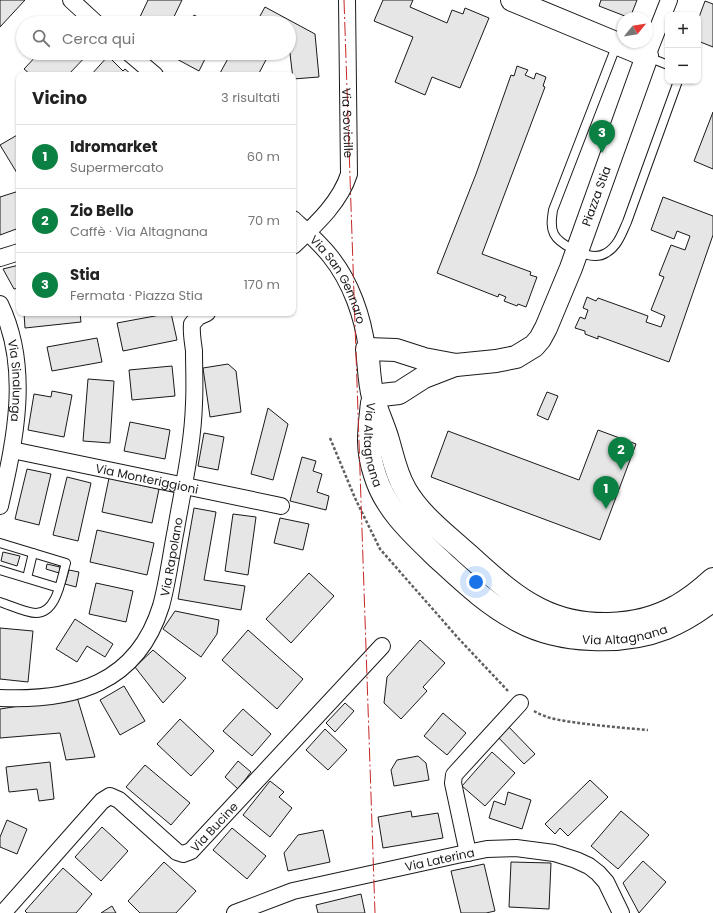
<!DOCTYPE html>
<html lang="it">
<meta charset="utf-8">
<style>
body{margin:0;font-family:Poppins,sans-serif;background:#f2f2f2;color:#222}
.controls{position:absolute;right:12px;top:12px;display:grid;overflow:hidden;border-radius:8px;box-shadow:0 1px 3px #0004}
.controls button{width:36px;height:36px;display:grid;place-items:center;padding:0;border:0;border-bottom:1px solid #e0e0e0;background:#fff;color:#222;font:20px sans-serif}
.compass{position:absolute;left:617px;top:12px;width:36px;height:36px;border-radius:50%;background:#fff;box-shadow:0 1px 3px #0004;rotate:60deg}
.you{position:absolute;left:476px;top:582px;width:14px;height:14px;margin:-10px;border:3px solid #fff;border-radius:50%;background:#1a73e8;box-shadow:0 0 0 6px #1a73e833}
.badge{display:grid;place-items:center;width:26px;height:26px;border-radius:50%;background:#0b8043;color:#fff;font-size:13px;font-weight:700}
.pin{position:absolute;translate:-50% -33px;filter:drop-shadow(0 1px 2px #0008)}
.pin::after{content:'';position:absolute;top:21px;width:14px;height:12px;background:inherit;clip-path:polygon(0 0,100% 0,50% 100%)}
.list{margin:0;padding:0;list-style:none}
h2{display:flex;justify-content:space-between;align-items:center;height:52px;margin:0;padding:0 16px;font-size:17px}
h2 small{font-size:13px;font-weight:400;color:#767676}
.list li{display:grid;grid-template-columns:26px 1fr auto;gap:12px;align-items:center;box-sizing:border-box;height:64px;padding:0 16px;border-top:1px solid #e0e0e0}
.list b{display:block;font-size:15px;white-space:nowrap}
.list p{margin:0;font-size:13px;white-space:nowrap;color:#767676}
.list em{font-size:13px;font-style:normal;color:#767676}
.icon{flex:none;width:22px;height:22px;fill:none;stroke:currentColor;stroke-width:2;stroke-linecap:round;stroke-linejoin:round}
.map{position:relative;flex:none;width:713px;height:913px;overflow:hidden}
.search{position:absolute;background:#fff;box-shadow:0 1px 3px #0004;left:16px;top:16px;width:280px;height:44px;display:flex;align-items:center;gap:10px;box-sizing:border-box;padding:0 14px;border-radius:22px;color:#767676;font-size:15px}
.panel{position:absolute;background:#fff;box-shadow:0 1px 3px #0004;left:16px;top:72px;width:280px;height:244px;border-radius:8px}
.map>svg:first-child{display:block}
.building{fill:#e6e6e6;stroke:#1a1a1a}
.lines{fill:none;stroke-linecap:round;stroke-linejoin:round}
.lane-casing{stroke:#1a1a1a;stroke-width:10}
.street-casing{stroke:#1a1a1a;stroke-width:18}
.secondary-casing{stroke:#1a1a1a;stroke-width:24}
.path{stroke:#5f5f5f;stroke-width:2.5;stroke-dasharray:3 2;stroke-linecap:butt}
.lane{stroke:#fff;stroke-width:8}
.street{stroke:#fff;stroke-width:16}
.secondary{stroke:#fff;stroke-width:22}
.power{stroke:#c62828;stroke-width:1;stroke-dasharray:14 3 2 3;stroke-linecap:butt}
.labels{text-anchor:middle;dominant-baseline:central;stroke-width:3;stroke-linejoin:round;paint-order:stroke}
.street-label{font-size:12px;fill:#1a1a1a;stroke:#fff}
</style>
<div class="map">
<svg width="713" height="913" viewBox="0 0 713 913">
<rect width="100%" height="100%" fill="#fff"/>
<g class="building">
<path d="M0 0H25L0 27Z"/>
<path d="M148 0H182L171 23H146L139 19Z"/>
<path d="M383 0H413L410 7 447 23 452 10 463 14 465 8 489 18 460 88 432 77 425 95 395 82 413 37 374 21Z"/>
<path d="M601 0H637L630 18 599 6Z"/>
<path d="M705 1 713 4V47L698 41V20Z"/>
<path d="M265 7 315 34 319 77 293 79 289 45V23H256Z"/>
<path d="M194 15 209 23H190Z"/>
<path d="M39 53H89L68 75H31L24 69Z"/>
<path d="M174 53H208L199 71 173 57Z"/>
<path d="M231 53H258L267 58 258 75H219Z"/>
<path d="M108 56 123 71 125 69 132 75H91Z"/>
<path d="M517 66 528 70 525 75 534 79 536 73 546 77 543 86 545 87 482 254 531 272 530 275 537 277 526 307 518 304 517 306 504 301 506 297 499 294 498 297 437 273 476 174 511 75 514 76Z"/>
<path d="M713 112V169L694 161Z"/>
<path d="M19 134V172L17 173 0 145Z"/>
<path d="M19 191V228L0 235V197Z"/>
<path d="M663 197 713 216V235L669 362 598 336V339L585 334V331L575 328 580 317 585 319 588 310 583 308 587 297 596 301 598 298 648 316 646 322 661 327 665 316 651 310 664 277 659 275 671 245 685 250 690 236 677 231 674 239 651 230Z"/>
<path d="M19 265V288L14 289 3 269Z"/>
<path d="M24 313H80L81 322 25 328Z"/>
<path d="M171 313 177 340 123 351 117 323Z"/>
<path d="M97 338 102 362 52 371 47 347Z"/>
<path d="M228 364 236 371 241 412 210 417 203 368Z"/>
<path d="M172 366 175 396 132 400 129 370Z"/>
<path d="M88 379 114 381 110 443 83 441Z"/>
<path d="M52 391 72 395 64 437 28 430 34 394 51 397Z"/>
<path d="M547 392 558 396 548 420 537 415Z"/>
<path d="M268 408 288 424 273 480 251 474Z"/>
<path d="M130 422 170 430 165 459 124 451Z"/>
<path d="M598 430 636 444 600 540 431 477 448 431 579 480Z"/>
<path d="M204 433 224 437 218 470 198 466Z"/>
<path d="M302 457 316 461 313 471 322 474 317 492 329 496 326 510 290 501Z"/>
<path d="M27 469 51 474 39 525 15 519Z"/>
<path d="M67 477 91 483 78 541 53 535Z"/>
<path d="M109 478 159 489 152 523 102 512Z"/>
<path d="M194 508 216 512 204 580 245 586 241 610 178 599Z"/>
<path d="M233 514 256 517 248 575 225 571Z"/>
<path d="M280 518 309 524 303 550 274 543Z"/>
<path d="M97 530 154 543 147 575 90 562Z"/>
<path d="M3 552 20 556 17 566 1 561Z"/>
<path d="M47 564 60 567 59 573 46 569Z"/>
<path d="M69 570 79 572 76 587 65 584Z"/>
<path d="M309 573 334 596 291 643 266 619Z"/>
<path d="M96 583 133 591 126 622 89 614Z"/>
<path d="M175 611 219 620 217 634 201 657 163 629Z"/>
<path d="M75 619 113 644 105 657 87 646 77 662 56 649Z"/>
<path d="M0 628 33 631 28 682 0 679Z"/>
<path d="M248 630 303 679 277 709 222 660Z"/>
<path d="M420 640 445 663 423 687 427 691 401 719 384 703 387 677Z"/>
<path d="M153 650 186 678 163 703 135 667Z"/>
<path d="M124 686 145 721 120 735 100 700Z"/>
<path d="M77 697 95 757 66 760 60 733 0 738V709Z"/>
<path d="M345 703 354 711 335 732 326 723Z"/>
<path d="M243 709 271 734 252 756 223 731Z"/>
<path d="M443 713 466 733 447 755 424 736Z"/>
<path d="M180 719 214 751 191 776 157 744Z"/>
<path d="M506 724 535 754 524 764 495 734Z"/>
<path d="M325 729 347 750 328 770 306 750Z"/>
<path d="M492 752 515 773 485 806 462 786Z"/>
<path d="M418 756 426 763 429 780 394 786 391 770 397 760Z"/>
<path d="M238 761 251 772 238 789 225 777Z"/>
<path d="M50 762 54 799 39 801 37 789 9 792 6 767Z"/>
<path d="M145 765 190 803 171 825 126 787Z"/>
<path d="M590 780 608 797 568 836 560 828 555 834 545 824Z"/>
<path d="M270 781 284 792 279 797 292 808 270 837 243 815Z"/>
<path d="M508 792 531 800 522 829 489 818 494 801 505 805Z"/>
<path d="M411 811 412 817 438 813 443 838 383 848 378 817Z"/>
<path d="M621 811 649 835 618 869 591 846Z"/>
<path d="M7 820 27 829 17 854 0 847V837Z"/>
<path d="M102 827 128 851 101 881 75 857Z"/>
<path d="M232 828 266 856 247 879 213 850Z"/>
<path d="M323 830 330 862 288 871 284 853 298 835Z"/>
<path d="M643 861 666 882 639 913 623 883Z"/>
<path d="M164 862 196 891 176 913H140L128 901Z"/>
<path d="M511 862 551 863 549 909 509 907Z"/>
<path d="M484 864 495 911 486 913H461L451 871Z"/>
<path d="M63 868 92 894 76 913H27L25 911Z"/>
<path d="M361 894 365 913H318L316 905Z"/>
<path d="M112 906 116 913H101Z"/>
</g>
<g class="lines">
<g class="lane-casing">
<g id="lane">
<path d="M617 44 553 210C552 218 550 226 554 234 559 244 583 256 595 256 599 256 603 255 606 253 618 246 622 233 627 222L678 81"/>
<path d="M648 57 668 65"/>
<path d="M0 543 66 563C61 579 57 613 36 613 26 613 10 605 0 602"/>
<path d="M0 570 59 588"/>
<path d="M27 578 33 553"/>
</g>
</g>
<g class="street-casing">
<g id="street">
<path d="M71 0 96 23"/>
<path d="M129 53 155 75"/>
<path d="M647 56 669 0"/>
<path id="s1" d="M293 219C306 231 319 242 330 256 351 282 363 317 367 349"/>
<path d="M293 246C314 226 340 203 349 174L347 0"/>
<path d="M0 258 19 252"/>
<path id="s2" d="M0 304C31 368 15 440 0 506"/>
<path id="s3" d="M12 450C102 468 191 488 281 506"/>
<path id="s4" d="M0 698C74 701 137 684 161 606 168 581 171 554 176 529 183 488 193 444 194 403 195 386 194 368 194 351 193 342 191 333 192 324L198 317 207 313"/>
<path d="M468 853 453 783 454 775 520 703"/>
<path id="s5" d="M3 913 102 801 110 796 119 800 177 852 183 854 191 851 382 646"/>
<path id="s6" d="M235 913 293 891 457 855 487 849 516 848 554 853 576 860 589 866 598 873 606 882 621 913"/>
</g>
</g>
<g class="secondary-casing">
<g id="secondary">
<path d="M512 0 647 56 571 268 546 328 540 339 534 346 516 357 496 361 456 365 424 359 396 350 367 349C369 365 369 382 373 397 377 412 384 426 388 440 393 457 396 474 405 489 419 514 444 533 465 552 489 573 511 595 539 609 580 630 637 629 677 606 690 599 702 589 713 579"/>
<path d="M373 396 399 393 424 377 455 365"/>
<path id="s7" d="M372 403C369 430 366 449 375 475 385 509 413 534 438 558 463 581 488 605 519 621 560 643 623 645 666 628 683 621 699 611 713 600"/>
</g>
</g>
<g class="path">
<path d="M330 438 355 498 380 549 459 639 508 691"/>
<path d="M534 711C547 719 564 721 579 723 602 726 625 728 648 730"/>
</g>
<use href="#lane" class="lane"/>
<use href="#street" class="street"/>
<use href="#secondary" class="secondary"/>
<path class="power" id="s8" d="M344 0 375 913"/>
</g>
<g class="labels">
<g class="street-label">
<text stroke="none"><textPath href="#s8" startOffset="123">Via Sovicille</textPath></text>
<text transform="translate(596 196) rotate(-70)">Piazza Stia</text>
<text stroke="none"><textPath href="#s1" startOffset="77">Via San Gennaro</textPath></text>
<text stroke="none"><textPath href="#s2" startOffset="79">Via Sinalunga</textPath></text>
<text stroke="none"><textPath href="#s7" startOffset="42">Via Altagnana</textPath></text>
<text stroke="none"><textPath href="#s3" startOffset="138">Via Monteriggioni</textPath></text>
<text stroke="none"><textPath href="#s4" startOffset="253">Via Rapolano</textPath></text>
<text stroke="none"><textPath href="#s7" startOffset="390">Via Altagnana</textPath></text>
<text stroke="none"><textPath href="#s5" startOffset="295">Via Bucine</textPath></text>
<text stroke="none"><textPath href="#s6" startOffset="212">Via Laterina</textPath></text>
</g>
</g>
</svg>
<div class="controls">
<button>+</button>
<button>−</button>
</div>
<svg class="compass" viewBox="-18 -18 36 36"><path d="M0-13l5 13h-10z" fill="#e53935"/><path d="M0 13l5-13h-10z" fill="#767676"/></svg>
<div class="you"></div>
<div class="pin badge" style="left:606px;top:509px">1</div>
<div class="pin badge" style="left:621px;top:470px">2</div>
<div class="pin badge" style="left:602px;top:153px">3</div>
<div class="search"><svg class="icon" aria-label="search" viewBox="0 0 24 24"><circle cx="10" cy="10" r="6"/><path d="M15 15l6 6"/></svg>Cerca qui</div>
<section class="panel">
<h2>Vicino<small>3 risultati</small></h2>
<ul class="list">
<li><span class="badge">1</span><div><b>Idromarket</b><p>Supermercato</p></div><em>60 m</em></li>
<li><span class="badge">2</span><div><b>Zio Bello</b><p>Caffè · Via Altagnana</p></div><em>70 m</em></li>
<li><span class="badge">3</span><div><b>Stia</b><p>Fermata · Piazza Stia</p></div><em>170 m</em></li>
</ul>
</section>
</div>
